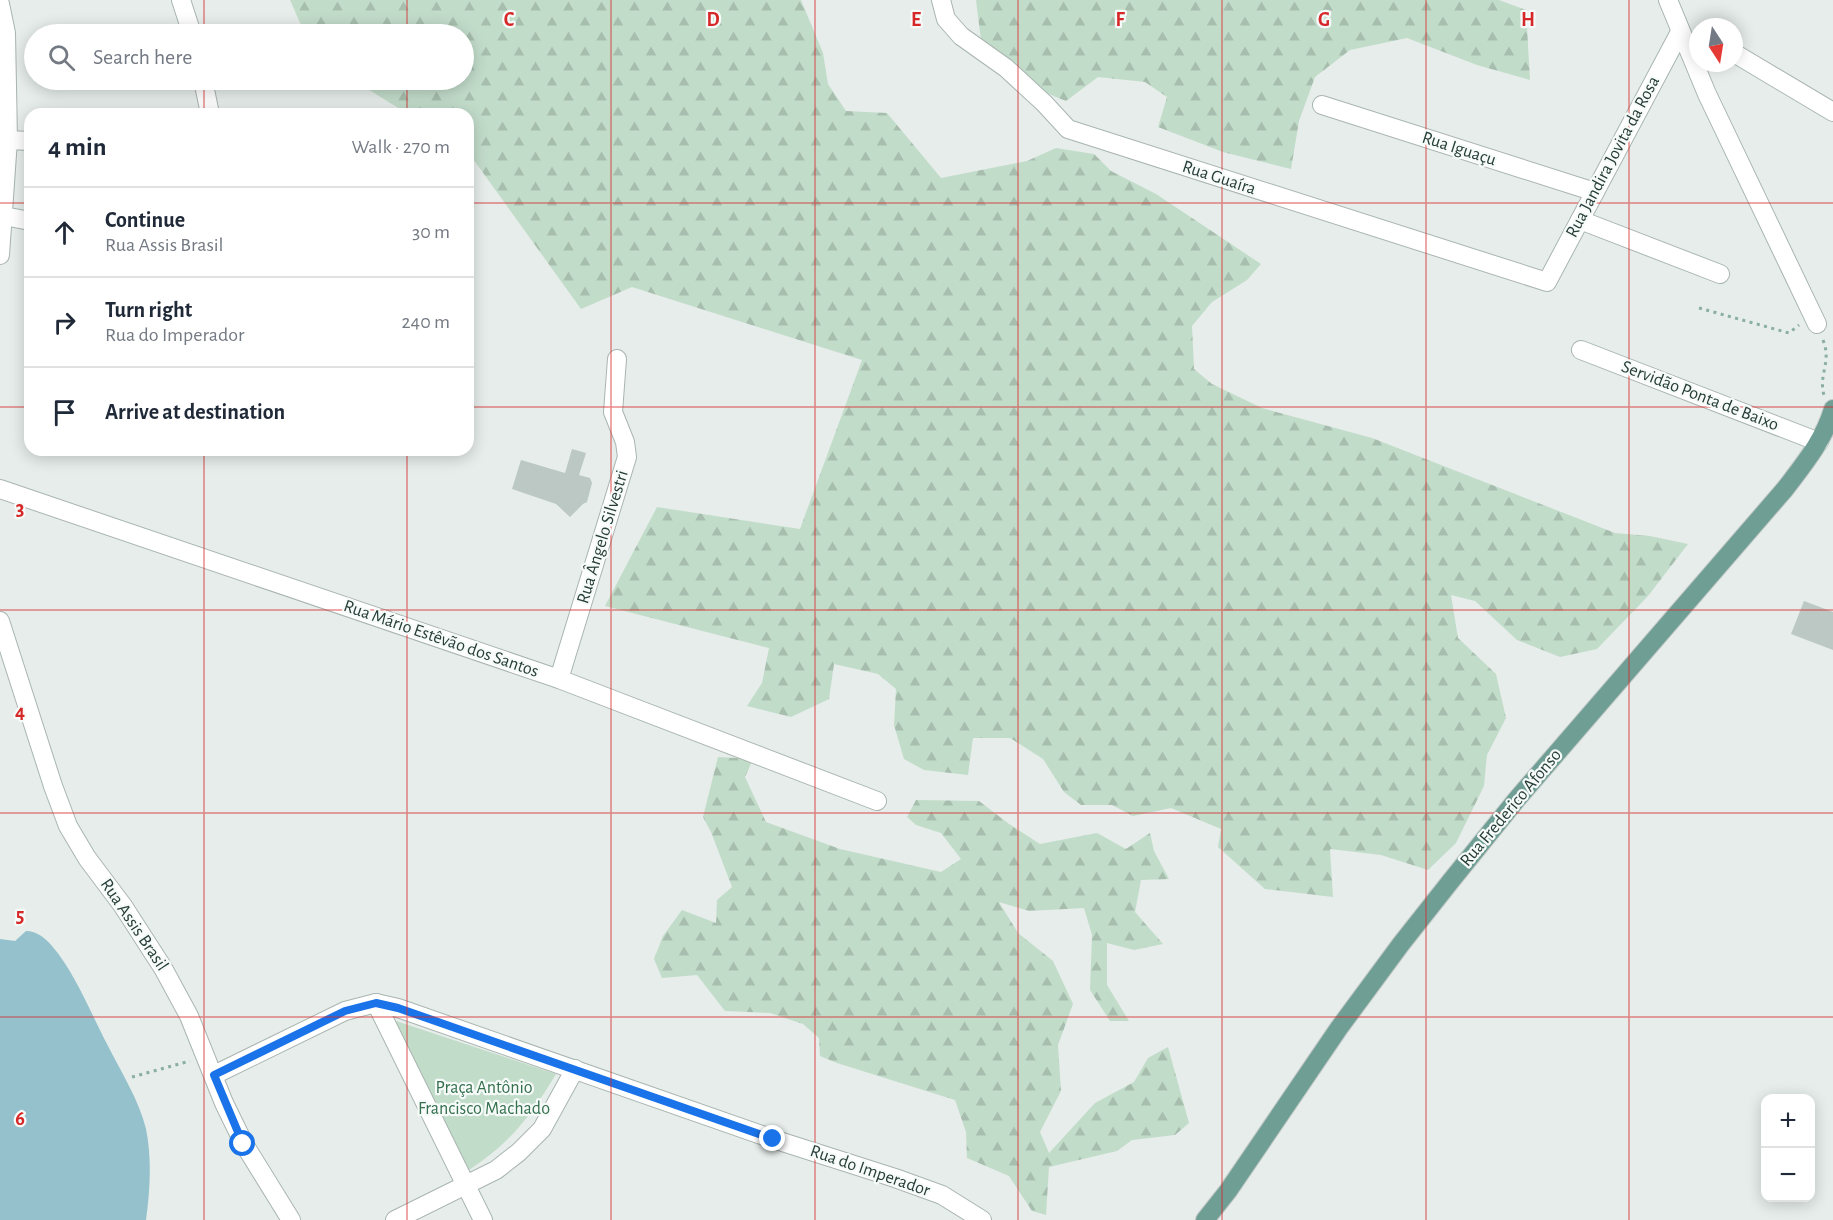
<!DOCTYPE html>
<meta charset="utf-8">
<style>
body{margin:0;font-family:"Alegreya Sans",sans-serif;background:#f2f2f3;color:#1f2937}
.controls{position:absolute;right:18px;bottom:18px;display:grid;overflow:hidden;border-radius:12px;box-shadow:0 3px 15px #0003}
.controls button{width:54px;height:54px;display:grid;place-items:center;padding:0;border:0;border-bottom:2px solid #e0e1e3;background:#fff;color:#1f2937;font:30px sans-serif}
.compass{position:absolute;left:1689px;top:18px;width:54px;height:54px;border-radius:50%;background:#fff;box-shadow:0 3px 15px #0003;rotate:168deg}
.stop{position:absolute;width:18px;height:18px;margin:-14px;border:4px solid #1a73e8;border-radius:50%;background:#fff}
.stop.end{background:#1a73e8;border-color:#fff;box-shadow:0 2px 6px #0008}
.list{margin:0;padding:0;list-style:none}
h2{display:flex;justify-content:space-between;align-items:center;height:78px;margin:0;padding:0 24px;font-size:26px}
h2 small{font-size:20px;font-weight:400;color:#747a83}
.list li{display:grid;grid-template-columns:39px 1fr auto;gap:18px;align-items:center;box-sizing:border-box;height:90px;padding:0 24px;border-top:2px solid #e0e1e3}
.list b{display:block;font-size:22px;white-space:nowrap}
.list p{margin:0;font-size:20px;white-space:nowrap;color:#747a83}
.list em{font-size:20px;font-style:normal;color:#747a83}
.icon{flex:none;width:33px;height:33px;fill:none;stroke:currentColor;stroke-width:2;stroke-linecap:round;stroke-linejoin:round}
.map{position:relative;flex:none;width:1833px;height:1220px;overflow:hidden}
.search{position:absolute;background:#fff;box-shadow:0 3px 15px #0003;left:24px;top:24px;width:450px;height:66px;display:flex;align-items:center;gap:15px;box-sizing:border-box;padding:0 21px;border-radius:33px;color:#747a83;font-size:22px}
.panel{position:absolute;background:#fff;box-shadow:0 3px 15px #0003;left:24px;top:108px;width:450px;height:348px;border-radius:18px}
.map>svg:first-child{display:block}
.forest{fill:url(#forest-firs)}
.park{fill:#c2dcca}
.water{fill:#95c1cc}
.building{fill:#bbc8c3}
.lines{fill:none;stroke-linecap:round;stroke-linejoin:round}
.minor-casing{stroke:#a9b5b1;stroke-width:20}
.major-casing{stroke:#c3c9c7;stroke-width:20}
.path{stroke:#8aada4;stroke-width:3;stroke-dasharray:3 4.5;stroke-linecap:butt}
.minor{stroke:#fff;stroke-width:18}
.major{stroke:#6f9e94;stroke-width:18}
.route{stroke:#1a73e8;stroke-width:8}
.grid{fill:none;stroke:#d62828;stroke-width:1.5;stroke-opacity:0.55}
.labels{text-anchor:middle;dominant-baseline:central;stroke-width:4.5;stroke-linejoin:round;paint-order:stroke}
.street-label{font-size:18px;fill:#273e38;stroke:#f6faf8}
.park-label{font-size:18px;fill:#35704f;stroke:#f6faf8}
.grid-label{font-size:20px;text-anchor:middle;font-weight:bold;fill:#d62828;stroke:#f6faf8;stroke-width:4.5;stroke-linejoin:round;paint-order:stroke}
</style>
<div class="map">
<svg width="1833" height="1220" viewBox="0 0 1833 1220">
<defs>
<pattern id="forest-firs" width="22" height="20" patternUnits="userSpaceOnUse" patternTransform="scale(1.5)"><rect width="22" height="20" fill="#c2dcca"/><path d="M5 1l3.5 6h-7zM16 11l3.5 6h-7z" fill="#a7beae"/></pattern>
</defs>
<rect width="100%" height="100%" fill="#e6edea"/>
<g class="forest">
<path d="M290 0H801L823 53 828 84 846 111 887 113 941 178 1027 161 1056 148 1094 154 1111 171 1156 194 1261 264 1247 280 1212 302 1192 326 1194 369 1212 384 1262 408 1372 438 1615 533 1650 536 1688 544 1648 596 1597 649 1560 657 1517 640 1475 601 1451 595 1458 638 1496 674 1506 718 1487 755 1484 786 1456 843 1428 870 1381 855 1330 849 1333 897 1265 889 1218 847 1221 829 1171 808 1133 816 1112 805H1081L1064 792 1043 759 1010 738H973L968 775 924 770 904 759 894 725 896 689 878 674 834 664 829 699 791 717 747 706 762 683 769 648 605 606 657 507 800 529 862 360 632 287 581 309 468 152V114H408L353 80H464V34H305Z"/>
<path d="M976 0H1499L1526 10 1530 80 1477 65 1407 38 1350 50 1315 77 1299 121 1291 169 1223 152 1158 127 1167 97 1145 82 1098 77 1066 101 1034 88 981 40Z"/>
<path d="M718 757 753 759 745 777 766 822 840 849 941 872 961 859 941 833 916 825 907 817 916 800 979 801 1009 824 1040 844 1097 833 1126 849 1150 833 1154 851 1169 879 1141 880 1135 912 1163 944 1134 950 1107 943V985L1129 1021H1110L1090 990 1092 935 1084 908 1029 911 999 902 1018 933 1053 961 1073 1004 1058 1045 1061 1091 1040 1132 1049 1153 1095 1103 1134 1082 1148 1058 1168 1047 1189 1123 1175 1135 1132 1140 1117 1151 1049 1167 1046 1215 1032 1211 1009 1176 967 1158 966 1132 955 1100 837 1063 820 1056 819 1038 803 1024 770 1013 725 1011 697 975 662 978 654 959 663 936 682 910 716 923 717 900 732 887 711 832 703 817Z"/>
</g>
<path class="park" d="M390 1019 556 1074C530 1117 511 1142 469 1170Z"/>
<path class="water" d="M26 931C37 931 45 938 52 946 76 974 91 1014 108 1046 121 1072 139 1100 146 1129 152 1158 150 1191 146 1220H0V939L15 941Z"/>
<g class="building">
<path d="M572 449 586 453 579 475 590 478 592 483 587 502 583 504 570 517 556 504 512 489 521 460 565 473Z"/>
<path d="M1804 601 1833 612V650L1791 634Z"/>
</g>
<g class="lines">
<g class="minor-casing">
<g id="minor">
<path d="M181 0 192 34"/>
<path d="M941 0 946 19 961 36 1006 68 1044 103 1068 129 1547 282 1680 32"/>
<path d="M1668 0 1707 94 1817 324"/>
<path d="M0 4 6 33 8 140 0 255"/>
<path d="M1734 53 1833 112"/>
<path d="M203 80 210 114"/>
<path d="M1322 105 1595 192"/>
<path d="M8 140 30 141"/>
<path d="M4 216 30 221"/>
<path d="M1580 220 1720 274"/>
<path d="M1581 350 1819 442"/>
<path d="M0 489 559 679 877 801"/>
<path d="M0 621 53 786 68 826 87 858 123 906 163 968 189 1016 224 1103 244 1144 291 1220"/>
<path d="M559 679 627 457 625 442 613 412 617 359"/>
<path d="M376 1003 483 1220"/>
<path d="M214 1075 345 1011 376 1003 398 1008 773 1139 895 1178 942 1195 982 1220"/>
<path d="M395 1220 496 1170 519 1152 542 1129 575 1069"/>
</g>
</g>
<g class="major-casing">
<path id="major" d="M1205 1220 1228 1191 1339 1028 1401 944 1450 882 1517 799 1785 489C1804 464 1824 440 1833 409"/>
</g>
<g class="path">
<path d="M1699 308 1789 333 1799 325"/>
<path d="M1823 340C1832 362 1818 375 1824 395"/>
<path d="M132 1077 190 1061"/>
</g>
<use href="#minor" class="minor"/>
<use href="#major" class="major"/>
</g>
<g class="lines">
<path class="route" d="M243 1144 214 1075 345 1011 376 1003 398 1008 773 1139"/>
</g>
<path class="grid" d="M204 0V34M407 0V34M611 0V1220M815 0V1220M1018 0V1220M1222 0V1220M1426 0V1220M1629 0V1220M204 80V114M407 80V114M0 203H30M468 203H1833M0 407H30M468 407H1833M204 450V1220M407 450V1220M0 610H1833M0 813H1833M0 1017H1833"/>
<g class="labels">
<g class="street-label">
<text transform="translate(1459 149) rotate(18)">Rua Iguaçu</text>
<text transform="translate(1613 157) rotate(-62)">Rua Jandira Jovita da Rosa</text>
<text transform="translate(1219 178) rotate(18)">Rua Guaíra</text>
<text transform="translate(1700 396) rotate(21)">Servidão Ponta de Baixo</text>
<text transform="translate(603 537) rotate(-73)">Rua Ângelo Silvestri</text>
<text transform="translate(441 639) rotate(19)">Rua Mário Estêvão dos Santos</text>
<text transform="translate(1511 808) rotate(-50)">Rua Frederico Afonso</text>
<text transform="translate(134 925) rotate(56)">Rua Assis Brasil</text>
<text transform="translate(870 1171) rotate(19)">Rua do Imperador</text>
</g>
<g class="park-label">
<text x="484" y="1088">Praça Antônio<tspan x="484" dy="21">Francisco Machado</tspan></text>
</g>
</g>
<g class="grid-label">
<text x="509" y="26">C</text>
<text x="713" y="26">D</text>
<text x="916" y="26">E</text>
<text x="1120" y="26">F</text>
<text x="1324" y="26">G</text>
<text x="1528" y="26">H</text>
<text x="20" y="515">3</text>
<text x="20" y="718">4</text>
<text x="20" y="922">5</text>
<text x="20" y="1125">6</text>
</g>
</svg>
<div class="controls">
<button>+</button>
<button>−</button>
</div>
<svg class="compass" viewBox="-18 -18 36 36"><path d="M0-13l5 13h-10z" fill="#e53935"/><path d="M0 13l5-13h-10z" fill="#747a83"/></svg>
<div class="stop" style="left:243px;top:1144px"></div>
<div class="stop end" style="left:773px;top:1139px"></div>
<div class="search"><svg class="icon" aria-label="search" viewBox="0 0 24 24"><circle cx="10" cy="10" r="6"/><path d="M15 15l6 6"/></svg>Search here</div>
<section class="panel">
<h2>4 min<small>Walk · 270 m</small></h2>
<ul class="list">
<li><svg class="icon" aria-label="ahead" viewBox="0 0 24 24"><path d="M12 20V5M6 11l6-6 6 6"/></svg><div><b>Continue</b><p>Rua Assis Brasil</p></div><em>30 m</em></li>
<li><svg class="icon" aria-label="right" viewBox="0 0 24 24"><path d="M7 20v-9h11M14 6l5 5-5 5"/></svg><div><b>Turn right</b><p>Rua do Imperador</p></div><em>240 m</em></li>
<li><svg class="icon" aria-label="arrive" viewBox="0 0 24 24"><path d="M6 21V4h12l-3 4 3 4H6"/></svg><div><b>Arrive at destination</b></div></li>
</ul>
</section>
</div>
